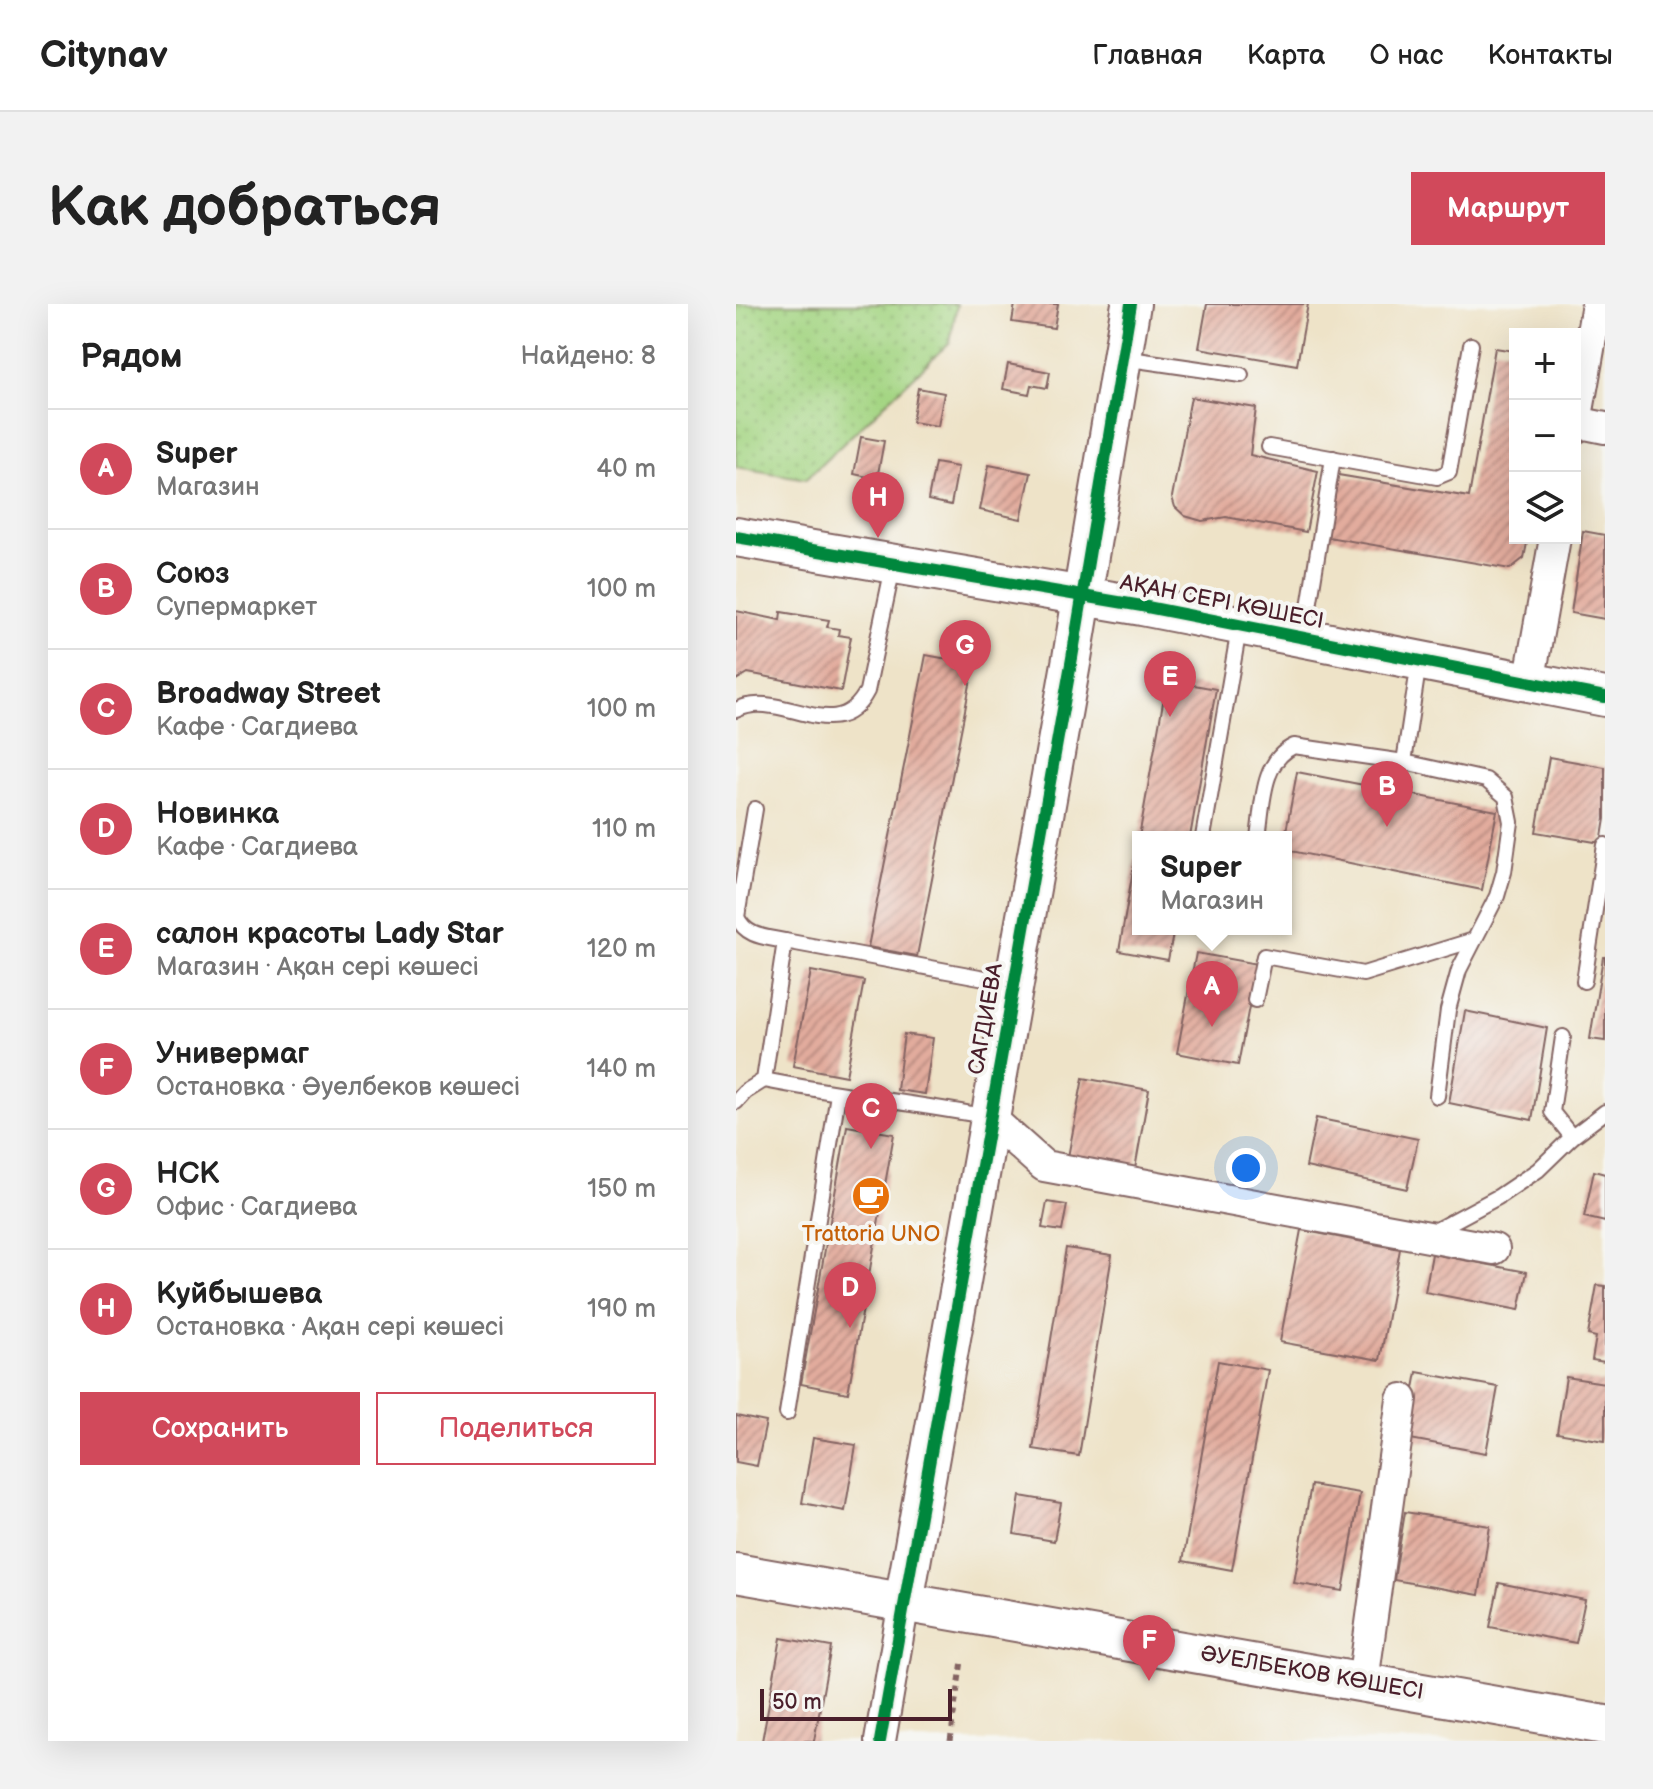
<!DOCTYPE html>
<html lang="ru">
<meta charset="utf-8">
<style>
body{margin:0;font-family:"Balsamiq Sans",sans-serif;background:#f2f2f2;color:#222}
.controls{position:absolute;right:24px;top:24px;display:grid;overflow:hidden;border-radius:0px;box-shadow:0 8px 32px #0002}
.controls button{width:72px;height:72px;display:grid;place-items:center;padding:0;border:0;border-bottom:2px solid #e0e0e0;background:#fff;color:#222;font:40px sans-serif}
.scale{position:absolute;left:24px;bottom:20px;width:192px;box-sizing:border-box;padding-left:8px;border:4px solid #4a1f2b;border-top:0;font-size:22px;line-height:28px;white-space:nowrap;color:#4a1f2b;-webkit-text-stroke:6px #f6f6f2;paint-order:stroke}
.you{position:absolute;left:510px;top:864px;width:28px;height:28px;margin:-20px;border:6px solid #fff;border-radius:50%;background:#1a73e8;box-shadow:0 0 0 12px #1a73e833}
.badge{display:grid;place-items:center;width:52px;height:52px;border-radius:50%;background:#d1495b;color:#fff;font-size:26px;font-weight:700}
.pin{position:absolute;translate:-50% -66px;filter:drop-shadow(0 2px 4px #0008)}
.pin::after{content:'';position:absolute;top:42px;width:28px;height:24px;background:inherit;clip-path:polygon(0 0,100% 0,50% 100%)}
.popup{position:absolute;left:396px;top:527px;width:160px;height:104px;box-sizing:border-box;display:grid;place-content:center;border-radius:0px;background:#fff;filter:drop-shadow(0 2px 6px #0005);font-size:26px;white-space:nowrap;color:#767676}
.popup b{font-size:30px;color:#222}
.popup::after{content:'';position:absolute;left:50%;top:100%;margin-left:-16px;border:16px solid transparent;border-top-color:#fff}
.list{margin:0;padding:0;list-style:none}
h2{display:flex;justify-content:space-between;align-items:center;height:104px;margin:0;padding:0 32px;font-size:34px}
h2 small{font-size:26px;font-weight:400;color:#767676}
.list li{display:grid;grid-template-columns:52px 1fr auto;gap:24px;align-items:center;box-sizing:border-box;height:120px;padding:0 32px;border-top:2px solid #e0e0e0}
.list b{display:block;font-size:30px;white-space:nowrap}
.list p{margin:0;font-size:26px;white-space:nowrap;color:#767676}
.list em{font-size:26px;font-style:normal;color:#767676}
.actions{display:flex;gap:16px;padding:24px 32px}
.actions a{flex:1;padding:18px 0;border:2px solid #d1495b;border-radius:0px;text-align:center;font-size:28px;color:#d1495b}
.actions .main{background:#d1495b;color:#fff}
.icon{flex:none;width:44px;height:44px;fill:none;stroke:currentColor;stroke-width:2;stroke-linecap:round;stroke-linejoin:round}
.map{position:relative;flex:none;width:869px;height:1437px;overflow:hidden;border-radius:0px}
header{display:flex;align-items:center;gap:48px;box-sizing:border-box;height:112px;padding:0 40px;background:#fff;border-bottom:2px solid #e0e0e0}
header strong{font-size:38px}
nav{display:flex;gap:44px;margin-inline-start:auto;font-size:28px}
.intro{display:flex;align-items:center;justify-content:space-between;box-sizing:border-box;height:192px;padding:0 48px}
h1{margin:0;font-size:56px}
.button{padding:20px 36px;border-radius:0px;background:#d1495b;color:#fff;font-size:28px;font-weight:700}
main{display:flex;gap:48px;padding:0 48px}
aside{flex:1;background:#fff;border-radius:0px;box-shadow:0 8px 32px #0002}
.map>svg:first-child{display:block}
.grass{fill:url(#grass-dots);stroke:#777a57;stroke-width:2}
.building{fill:url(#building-hatch)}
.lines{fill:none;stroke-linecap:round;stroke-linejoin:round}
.service-casing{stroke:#836462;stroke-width:18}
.minor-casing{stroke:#836462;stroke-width:34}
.tertiary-casing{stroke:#836462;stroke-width:42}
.path{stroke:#836462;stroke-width:5;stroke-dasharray:6 6;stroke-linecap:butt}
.service{stroke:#fff;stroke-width:14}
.minor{stroke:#fff;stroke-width:30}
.tertiary{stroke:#fff;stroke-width:38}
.cycleway-casing{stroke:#f6f6f2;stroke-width:17}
.cycleway{stroke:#00873e;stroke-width:12}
.labels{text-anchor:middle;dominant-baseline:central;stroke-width:8;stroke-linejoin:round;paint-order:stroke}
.street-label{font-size:22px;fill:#4a1f2b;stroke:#f6f6f2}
.food-label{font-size:22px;fill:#c56008;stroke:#f6f6f2}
</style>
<header>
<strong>Citynav</strong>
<nav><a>Главная</a><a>Карта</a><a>О нас</a><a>Контакты</a></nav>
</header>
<div class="intro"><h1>Как добраться</h1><a class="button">Маршрут</a></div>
<main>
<aside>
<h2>Рядом<small>Найдено: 8</small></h2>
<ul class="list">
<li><span class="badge">A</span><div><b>Super</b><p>Магазин</p></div><em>40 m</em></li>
<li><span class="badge">B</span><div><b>Союз</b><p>Супермаркет</p></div><em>100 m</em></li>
<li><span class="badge">C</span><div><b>Broadway Street</b><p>Кафе · Сагдиева</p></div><em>100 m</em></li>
<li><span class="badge">D</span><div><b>Новинка</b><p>Кафе · Сагдиева</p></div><em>110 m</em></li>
<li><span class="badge">E</span><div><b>салон красоты Lady Star</b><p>Магазин · Ақан сері көшесі</p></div><em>120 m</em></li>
<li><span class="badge">F</span><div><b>Универмаг</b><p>Остановка · Әуелбеков көшесі</p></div><em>140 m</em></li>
<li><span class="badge">G</span><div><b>НСК</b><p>Офис · Сагдиева</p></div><em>150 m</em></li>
<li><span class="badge">H</span><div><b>Куйбышева</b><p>Остановка · Ақан сері көшесі</p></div><em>190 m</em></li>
</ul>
<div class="actions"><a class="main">Сохранить</a><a>Поделиться</a></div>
</aside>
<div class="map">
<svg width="869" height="1437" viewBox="0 0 869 1437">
<defs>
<pattern id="grass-dots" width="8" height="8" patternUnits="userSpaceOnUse" patternTransform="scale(2)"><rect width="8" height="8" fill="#a4d583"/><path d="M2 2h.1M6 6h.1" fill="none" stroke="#8fb671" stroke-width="1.8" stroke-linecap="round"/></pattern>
<pattern id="building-hatch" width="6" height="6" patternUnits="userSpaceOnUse" patternTransform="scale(2)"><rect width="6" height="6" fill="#e2ac9d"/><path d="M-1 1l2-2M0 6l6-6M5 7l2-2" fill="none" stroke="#b98b80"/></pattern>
</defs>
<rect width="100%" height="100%" fill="#f6f6f2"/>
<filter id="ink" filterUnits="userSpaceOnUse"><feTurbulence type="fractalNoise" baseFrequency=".0125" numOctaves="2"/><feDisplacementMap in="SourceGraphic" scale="16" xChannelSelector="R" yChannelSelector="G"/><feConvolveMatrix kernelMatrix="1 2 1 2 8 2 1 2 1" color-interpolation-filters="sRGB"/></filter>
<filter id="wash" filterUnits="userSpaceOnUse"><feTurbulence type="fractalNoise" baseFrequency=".006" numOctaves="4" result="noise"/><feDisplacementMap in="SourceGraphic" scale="32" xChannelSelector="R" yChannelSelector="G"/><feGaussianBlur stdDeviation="1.8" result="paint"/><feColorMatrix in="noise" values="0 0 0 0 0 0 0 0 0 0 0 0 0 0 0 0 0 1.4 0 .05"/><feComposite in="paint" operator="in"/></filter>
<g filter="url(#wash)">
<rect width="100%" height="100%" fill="#eee3c8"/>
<path class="grass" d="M0 0H221L214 38 70 175 0 163Z"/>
<g id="blocks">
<g class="building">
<path d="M279 0H322L318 24 276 18Z"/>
<path d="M471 0H572L561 61 463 44Z"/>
<path d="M759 44 779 47V234H792L788 254 774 265 592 233 602 171 733 193Z"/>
<path d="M272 60 314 68 311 84 295 81 293 90 267 85Z"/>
<path d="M182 84 208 89 202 122 176 118Z"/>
<path d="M455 93 520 104 514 151 582 167 570 228 490 213 466 217 449 212 439 203 436 193Z"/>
<path d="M125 133 148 137 141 175 118 170Z"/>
<path d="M199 159 222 163 215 201 192 196Z"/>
<path d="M253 161 295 169 285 215 244 206Z"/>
<path d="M847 227 869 231V315L835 309Z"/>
<path d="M0 307 44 316 45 308 93 316 91 323 103 325 102 331 115 333 105 387 12 369 0 376Z"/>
<path d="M190 351 238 360 181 652 132 643Z"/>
<path d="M431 376 480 385 454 533H403Z"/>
<path d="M813 453 869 463V515L865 539 800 528Z"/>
<path d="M561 468 761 507 746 586 550 546 549 533Z"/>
<path d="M400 549 402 625H438L432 656 383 647Z"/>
<path d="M460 649 521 660 502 761 441 749Z"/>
<path d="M867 653H869V737L854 735Z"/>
<path d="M75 667 128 677 110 772 57 762Z"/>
<path d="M729 707 811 724 796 816 713 799Z"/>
<path d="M168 730 197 734 189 790 161 786Z"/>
<path d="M347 774 413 786 399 865 332 853Z"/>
<path d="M580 814 682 835 671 885 570 863Z"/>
<path d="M111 822 158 830 112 1089 65 1080Z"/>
<path d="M858 867 869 870V918L848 913Z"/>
<path d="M311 898 331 901 326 927 306 924Z"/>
<path d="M565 926 664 945 644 1056 544 1038Z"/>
<path d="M330 944 376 951 343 1152 297 1145Z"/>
<path d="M696 950 791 968 783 1006 689 988Z"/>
<path d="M861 981 869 982V1058L856 1056 860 1033 852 1031Z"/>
<path d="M482 1057 532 1066 496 1266 447 1257Z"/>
<path d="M681 1068 762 1083 750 1149 669 1134Z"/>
<path d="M830 1073 869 1079V1137L821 1129Z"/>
<path d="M0 1112 30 1118 21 1162 0 1158Z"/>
<path d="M77 1134 120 1141 109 1207 66 1199Z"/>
<path d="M575 1181 624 1189 607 1287 558 1279Z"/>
<path d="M284 1192 325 1199 318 1237 278 1230Z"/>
<path d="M669 1208 754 1222 743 1291 658 1276Z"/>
<path d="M763 1279 849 1296 840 1339 754 1323Z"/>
<path d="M45 1334 95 1343 78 1437H26Z"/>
</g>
</g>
</g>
<g filter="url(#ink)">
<use href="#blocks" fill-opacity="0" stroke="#836462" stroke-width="2"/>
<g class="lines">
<g class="service-casing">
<g id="service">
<path d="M387 54 505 71"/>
<path d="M533 143 701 173 713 168 735 41"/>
<path d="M568 334 597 154"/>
<path d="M0 406C45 383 101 446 131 387L157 263"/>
<path d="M668 458 750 476 770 493 775 518 768 568 761 592 723 666 712 706 701 792"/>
<path d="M467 533 503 325"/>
<path d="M522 533C527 502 525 457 558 442L668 458 683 358"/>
<path d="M49 637 276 679"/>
<path d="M848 677 869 541"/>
<path d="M519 696 528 652 627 670 738 636"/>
<path d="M827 733 816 808 836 833"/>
<path d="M28 776C103 791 178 799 253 813"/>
<path d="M0 798 9 788 28 776 49 637C29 633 10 633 1 613L19 505"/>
<path d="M693 930 762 893 802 866 836 833 869 808"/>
<path d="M51 1109 102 790"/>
</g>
</g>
<g class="minor-casing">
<g id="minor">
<path d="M840 118 869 124"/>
<path d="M839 124 861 0"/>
<path d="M793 379 819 234"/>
<path d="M253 813 308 862 758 945"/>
<path d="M627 1378 666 1095"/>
<path d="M144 1437 168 1298"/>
</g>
</g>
<g class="tertiary-casing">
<g id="tertiary">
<path d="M0 233 406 302 869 393"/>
<path d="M0 1269 869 1421"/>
<path d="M168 1298 336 354 395 0"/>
</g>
</g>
<path class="path" d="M214 1437 226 1357"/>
<use href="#service" class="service"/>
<use href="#minor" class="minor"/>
<use href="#tertiary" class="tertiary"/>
<g class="cycleway-casing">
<g id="cycleway">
<path d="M0 233 406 302 869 393"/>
<path d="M144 1437 336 354 395 0"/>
</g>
</g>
<use href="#cycleway" class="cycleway"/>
</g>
</g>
<defs>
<g id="cafe-disc" transform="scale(2)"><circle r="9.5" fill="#e8710a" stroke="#f6f6f2"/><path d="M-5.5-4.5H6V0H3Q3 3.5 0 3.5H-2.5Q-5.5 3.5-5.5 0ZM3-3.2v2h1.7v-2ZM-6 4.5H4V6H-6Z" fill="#fff"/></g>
</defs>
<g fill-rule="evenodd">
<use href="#cafe-disc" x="135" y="892"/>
</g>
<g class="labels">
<g class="street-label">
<text transform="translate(486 298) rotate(11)">АҚАН СЕРІ КӨШЕСІ</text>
<text transform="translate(250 715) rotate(-80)">САГДИЕВА</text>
<text transform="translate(576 1369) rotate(10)">ӘУЕЛБЕКОВ КӨШЕСІ</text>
</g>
<g class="food-label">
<text x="135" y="930">Trattoria UNO</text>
</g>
</g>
</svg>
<div class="controls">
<button>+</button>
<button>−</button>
<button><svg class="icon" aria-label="layers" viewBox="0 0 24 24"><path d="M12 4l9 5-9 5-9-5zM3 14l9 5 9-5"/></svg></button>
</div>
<div class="scale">50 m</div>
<div class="you"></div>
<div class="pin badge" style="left:476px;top:723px">A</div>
<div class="popup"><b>Super</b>Магазин</div>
<div class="pin badge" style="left:651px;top:523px">B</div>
<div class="pin badge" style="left:135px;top:845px">C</div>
<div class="pin badge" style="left:114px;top:1024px">D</div>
<div class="pin badge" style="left:434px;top:413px">E</div>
<div class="pin badge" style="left:413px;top:1377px">F</div>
<div class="pin badge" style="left:229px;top:382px">G</div>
<div class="pin badge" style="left:142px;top:234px">H</div>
</div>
</main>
